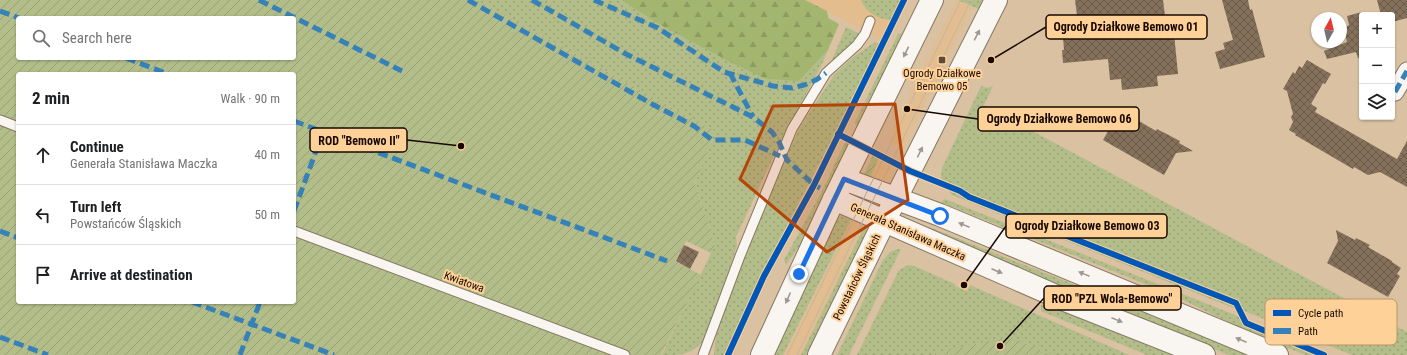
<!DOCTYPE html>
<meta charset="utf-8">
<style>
body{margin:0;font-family:"Roboto Condensed",sans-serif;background:#f2f2f2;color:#202124}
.controls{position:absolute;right:12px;top:12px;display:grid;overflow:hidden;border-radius:4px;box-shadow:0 1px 3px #0004}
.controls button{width:36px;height:36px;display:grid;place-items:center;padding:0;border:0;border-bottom:1px solid #e0e0e0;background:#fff;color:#202124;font:20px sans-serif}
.compass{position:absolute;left:1311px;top:12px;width:36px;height:36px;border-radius:50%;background:#fff;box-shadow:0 1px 3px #0004;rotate:8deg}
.stop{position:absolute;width:12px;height:12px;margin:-9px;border:3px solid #1a73e8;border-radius:50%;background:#fff}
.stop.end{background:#1a73e8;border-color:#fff;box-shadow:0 1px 4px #0008}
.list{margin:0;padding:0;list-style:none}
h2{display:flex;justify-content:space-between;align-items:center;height:52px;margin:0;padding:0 16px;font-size:17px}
h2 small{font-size:13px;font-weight:400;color:#757577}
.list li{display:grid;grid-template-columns:26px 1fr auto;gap:12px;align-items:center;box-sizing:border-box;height:60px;padding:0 16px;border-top:1px solid #e0e0e0}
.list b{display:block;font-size:15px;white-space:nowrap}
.list p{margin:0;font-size:13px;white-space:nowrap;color:#757577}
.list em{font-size:13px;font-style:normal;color:#757577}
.icon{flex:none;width:22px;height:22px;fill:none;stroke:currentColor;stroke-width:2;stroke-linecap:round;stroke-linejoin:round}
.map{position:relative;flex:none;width:1407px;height:355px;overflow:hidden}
.search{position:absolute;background:#fff;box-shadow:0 1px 3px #0004;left:16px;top:16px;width:280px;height:44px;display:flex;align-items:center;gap:10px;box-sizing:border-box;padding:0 14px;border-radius:4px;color:#757577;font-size:15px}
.panel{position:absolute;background:#fff;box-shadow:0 1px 3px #0004;left:16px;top:72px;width:280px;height:232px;border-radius:4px}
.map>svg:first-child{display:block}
.built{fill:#e3bd8d}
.grass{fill:url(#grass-dots)}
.forest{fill:url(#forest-firs)}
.garden{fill:url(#garden-furrows);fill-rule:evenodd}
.building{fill:url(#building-cross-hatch)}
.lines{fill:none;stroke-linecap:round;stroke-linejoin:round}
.lane-casing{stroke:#887862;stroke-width:11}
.street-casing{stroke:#887862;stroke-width:19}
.secondary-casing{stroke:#887862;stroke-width:24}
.lane{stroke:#f9f6f1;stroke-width:9}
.street{stroke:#f9f6f1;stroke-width:17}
.secondary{stroke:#f9f6f1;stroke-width:22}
.tram{stroke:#bdb6af;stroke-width:1}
.quiet{stroke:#3581b8;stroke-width:5;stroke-dasharray:10 5;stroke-linecap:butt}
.cycleway-casing{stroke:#fed198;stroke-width:8}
.cycleway{stroke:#0057b8;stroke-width:6}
.oneway{fill:#9f9791}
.route{stroke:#1a73e8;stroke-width:5}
.marked{fill:#b44509;fill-opacity:0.2;stroke:#b44509;stroke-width:3;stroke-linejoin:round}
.poi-dot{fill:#5c4939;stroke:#fed198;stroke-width:1.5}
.labels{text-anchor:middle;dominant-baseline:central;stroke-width:4;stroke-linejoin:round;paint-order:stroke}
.poi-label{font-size:11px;fill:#180900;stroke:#fed198}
.street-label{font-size:11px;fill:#180900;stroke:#fed198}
.key{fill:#fed198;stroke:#b9956a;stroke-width:1}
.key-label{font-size:11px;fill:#180900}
.leader{fill:none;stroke:#180900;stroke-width:1.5}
.callout-dot{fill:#180900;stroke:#fed198;stroke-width:1.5}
.callout{fill:#fed198;stroke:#180900;stroke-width:1.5}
.callout-label{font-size:12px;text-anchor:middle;font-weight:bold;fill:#180900}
</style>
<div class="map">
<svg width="1407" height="355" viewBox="0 0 1407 355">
<defs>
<pattern id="grass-dots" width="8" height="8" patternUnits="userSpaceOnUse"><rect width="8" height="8" fill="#b2bd89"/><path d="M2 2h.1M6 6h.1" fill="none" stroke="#98a174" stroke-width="1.8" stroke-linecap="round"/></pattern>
<pattern id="forest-firs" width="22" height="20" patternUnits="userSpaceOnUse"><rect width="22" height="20" fill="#a3b670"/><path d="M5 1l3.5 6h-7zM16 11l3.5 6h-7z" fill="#8c9b5f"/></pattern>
<pattern id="garden-furrows" width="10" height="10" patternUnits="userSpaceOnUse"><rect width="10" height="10" fill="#b2bd89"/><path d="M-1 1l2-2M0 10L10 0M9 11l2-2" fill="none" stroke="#98a174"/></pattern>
<pattern id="building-cross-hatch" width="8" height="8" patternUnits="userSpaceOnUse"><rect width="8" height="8" fill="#85715b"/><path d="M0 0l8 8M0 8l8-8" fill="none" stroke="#6c5b49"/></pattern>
</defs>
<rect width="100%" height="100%" fill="#d9c1a2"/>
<g class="built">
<path d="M805 0H900L881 39Z"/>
<path d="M957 0 972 6 903 148 888 140Z"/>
<path d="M879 158 895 165 884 188 868 182Z"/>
<path d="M851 220 864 227 801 355H784Z"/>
</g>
<g class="grass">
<path d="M477 0H621L657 23 799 81 828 50 821 66 775 153 736 237 737 246 704 341C689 355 683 355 662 355L715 245 695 183 711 144 715 131Z"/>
<path d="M861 0H901L891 20C878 19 866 13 861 0Z"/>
<path d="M958 0H984L979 9Z"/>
<path d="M846 27 860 34 851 48 831 62Z"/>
<path d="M904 33 860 128 856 126 855 122 898 34Z"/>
<path d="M875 42 879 44 829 145 768 262 747 305 725 355H714L716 332 741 264 770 190 799 129 834 75 852 58Z"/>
<path d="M981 86 987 88 993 86 984 105 1407 332V355H1352L1242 310 1237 301 970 194 962 189 942 180 941 177 942 168Z"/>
<path d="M846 141 851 144 808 233 786 265 784 260 822 191Z"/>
<path d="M946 188 958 193 968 200 1235 306 1236 309 952 195Z"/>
<path d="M945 199 1240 317 1244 326 1316 355H1306L1259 337 1175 296 941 202Z"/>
<path d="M842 216 851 220 783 355H771L832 225 838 217Z"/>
<path d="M864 227 868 229 810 355H801Z"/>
<path d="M929 227 1251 355H1229L1036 277 928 230Z"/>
<path d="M898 249H901L849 355H837L883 260 890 252Z"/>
<path d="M908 265 914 266 955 284V286L967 291 970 285 1129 355H1052L1009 336 932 355H857L897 274 899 270Z"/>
<path d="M1041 305 1075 314 1177 355H1147L1041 311Z"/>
</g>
<path class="forest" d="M621 0H805L827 11 828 18 839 24 828 50 799 81 766 79 732 63 657 23Z"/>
<g class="garden">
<path d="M0 0H477L715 131 711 144 695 183 715 245 711 253 686 241 675 261 701 275 661 355H0ZM18 18H294V58H18ZM18 74H294V302H18Z"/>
<path d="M846 141 851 144 839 170 833 167Z"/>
<path d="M873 155 879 158 868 182 863 176Z"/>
<path d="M1009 336 1052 355H932Z"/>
</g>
<g class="building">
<path d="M1075 0H1163L1166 24 1173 23 1178 74 1157 76 1158 86 1122 90 1121 79 1110 80 1108 59 1063 63 1062 50H1064L1063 37 1066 28 1065 20 1069 16 1077 15Z"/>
<path d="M1222 0H1248L1250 10 1252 9 1265 57 1220 69 1215 52 1225 49 1223 43 1233 40Z"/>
<path d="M1377 0H1407V18L1392 22V15H1381Z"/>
<path d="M1362 12V57L1358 58 1356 52 1327 59 1324 51 1347 42 1344 28 1349 25 1347 16Z"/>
<path d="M1307 60 1331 74 1325 84 1323 83 1311 104 1317 108 1315 112 1397 159 1407 141V187L1380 172 1368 175 1354 167 1353 169 1295 135 1296 134 1289 130 1293 122 1291 117 1293 114 1287 91 1283 89 1293 72 1295 74 1299 66 1302 68Z"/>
<path d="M1121 114 1131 119 1132 118 1139 121 1156 131 1157 129 1180 141 1179 143 1193 151 1176 153 1164 175 1103 140 1115 119 1117 120Z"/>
<path d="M1336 230 1355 240 1356 238 1370 245 1368 247 1392 261V262L1401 268 1397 274 1400 276 1388 297 1327 263 1338 241Z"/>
<path d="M684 245 699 252 690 269 676 261Z"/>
</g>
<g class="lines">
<g class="lane-casing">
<g id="lane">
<path d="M0 120 18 127"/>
<path d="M294 231 625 355"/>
<path d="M703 355 740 256 792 129 826 73 857 45 865 34 870 21"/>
</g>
</g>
<g class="street-casing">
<path id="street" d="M1395 92 1407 71"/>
</g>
<g class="secondary-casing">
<g id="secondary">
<path d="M844 179 940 215 1277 355"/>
<path d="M834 199 1065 300 1204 355"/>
<path d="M762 355 834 199 932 0"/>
<path d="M819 355 884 222 996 0"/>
</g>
</g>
<use href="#lane" class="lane"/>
<use href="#street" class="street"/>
<use href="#secondary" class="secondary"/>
<g class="tram">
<path d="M787 355 961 0"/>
<path d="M797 355 971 0"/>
</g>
<g class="quiet">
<path d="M259 0 402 71"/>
<path d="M468 0 652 104 694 126 712 140H745L780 156"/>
<path d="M532 0 626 54 753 117 772 132 779 142 787 160 814 185 820 188"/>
<path d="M594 0 658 28 724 72 773 86 792 88 804 85 816 80 826 73"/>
<path d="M0 11 19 18"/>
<path d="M126 58 168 74"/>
<path d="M730 73 753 117"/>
<path d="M1395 92 1407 71"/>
<path d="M294 121 667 261"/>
<path d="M294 211 323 132"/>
<path d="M0 231 18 238"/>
<path d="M192 302 334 355"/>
<path d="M0 337 48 355"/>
<path d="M240 355 260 302"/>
</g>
<g class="cycleway-casing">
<g id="cycleway">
<path d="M838 134 910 171 960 191 969 197 1236 303 1246 323 1324 355"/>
<path d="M728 355 764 276 814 185 904 0"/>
</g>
</g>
<use href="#cycleway" class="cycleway"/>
</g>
<defs><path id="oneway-solid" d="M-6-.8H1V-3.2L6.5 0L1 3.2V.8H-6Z"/></defs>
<g class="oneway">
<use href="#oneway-solid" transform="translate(977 35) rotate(-63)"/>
<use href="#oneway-solid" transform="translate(906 52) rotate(116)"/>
<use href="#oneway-solid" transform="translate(920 152) rotate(-64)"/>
<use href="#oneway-solid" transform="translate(964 225) rotate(-158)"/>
<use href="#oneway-solid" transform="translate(997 271) rotate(23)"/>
<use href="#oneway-solid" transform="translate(1084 274) rotate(-158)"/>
<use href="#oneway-solid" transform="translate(788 298) rotate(114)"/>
<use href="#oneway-solid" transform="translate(1117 320) rotate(22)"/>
<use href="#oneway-solid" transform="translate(1241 340) rotate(-157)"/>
</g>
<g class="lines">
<path class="route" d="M799 274 844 179 940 216"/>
</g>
<path class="marked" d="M895 104 908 200 827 252 740 179 773 106Z"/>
<rect class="poi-dot" x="938" y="56" width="8" height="8" rx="2"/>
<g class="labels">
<g class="poi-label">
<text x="942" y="73">Ogrody Działkowe<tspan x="942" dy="13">Bemowo 05</tspan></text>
</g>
<g class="street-label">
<text transform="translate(908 232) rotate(24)">Generała Stanisława Maczka</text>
<text transform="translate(857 277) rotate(-64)">Powstańców Śląskich</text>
<text transform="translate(464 282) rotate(20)">Kwiatowa</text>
</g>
</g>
<rect x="1265" y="299" width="132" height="46" rx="6" class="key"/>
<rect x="1273" y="310" width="18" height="6" fill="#0057b8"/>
<rect x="1273" y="328" width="18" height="6" fill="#3581b8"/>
<g class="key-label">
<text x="1298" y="317">Cycle path</text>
<text x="1298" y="335">Path</text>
</g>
<path class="leader" d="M991 60L1046 27M907 109L978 119M461 146L407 140M964 285L1006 226M1000 346L1044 298"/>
<g class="callout-dot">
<circle cx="991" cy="60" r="4"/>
<circle cx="907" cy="109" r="4"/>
<circle cx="461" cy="146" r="4"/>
<circle cx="964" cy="285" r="4"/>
<circle cx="1000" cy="346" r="4"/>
</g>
<g class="callout">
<rect x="1046" y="15" width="161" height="24" rx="4"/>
<rect x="978" y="107" width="161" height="24" rx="4"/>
<rect x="310" y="128" width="97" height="24" rx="4"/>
<rect x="1006" y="214" width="161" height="24" rx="4"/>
<rect x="1044" y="286" width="137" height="24" rx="4"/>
</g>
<g class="callout-label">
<text x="1126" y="31">Ogrody Działkowe Bemowo 01</text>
<text x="1059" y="123">Ogrody Działkowe Bemowo 06</text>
<text x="359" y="145">ROD "Bemowo II"</text>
<text x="1087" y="230">Ogrody Działkowe Bemowo 03</text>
<text x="1112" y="303">ROD "PZL Wola-Bemowo"</text>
</g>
</svg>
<div class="controls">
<button>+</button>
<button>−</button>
<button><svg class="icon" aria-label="layers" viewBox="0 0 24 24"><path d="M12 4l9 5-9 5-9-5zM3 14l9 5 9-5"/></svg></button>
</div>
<svg class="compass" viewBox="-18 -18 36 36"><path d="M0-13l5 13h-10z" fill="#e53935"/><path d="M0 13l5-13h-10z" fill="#757577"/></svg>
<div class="stop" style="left:940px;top:216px"></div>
<div class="stop end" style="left:799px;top:274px"></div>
<div class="search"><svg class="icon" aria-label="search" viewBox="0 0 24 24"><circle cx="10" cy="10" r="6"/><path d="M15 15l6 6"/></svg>Search here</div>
<section class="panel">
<h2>2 min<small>Walk · 90 m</small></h2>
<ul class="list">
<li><svg class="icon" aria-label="ahead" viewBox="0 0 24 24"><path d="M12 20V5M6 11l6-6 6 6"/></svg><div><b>Continue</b><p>Generała Stanisława Maczka</p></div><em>40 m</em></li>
<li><svg class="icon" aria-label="left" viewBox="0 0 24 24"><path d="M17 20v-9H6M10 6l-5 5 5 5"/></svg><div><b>Turn left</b><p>Powstańców Śląskich</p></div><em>50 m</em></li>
<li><svg class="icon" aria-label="arrive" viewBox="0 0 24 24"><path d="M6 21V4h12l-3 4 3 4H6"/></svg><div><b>Arrive at destination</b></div></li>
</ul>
</section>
</div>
